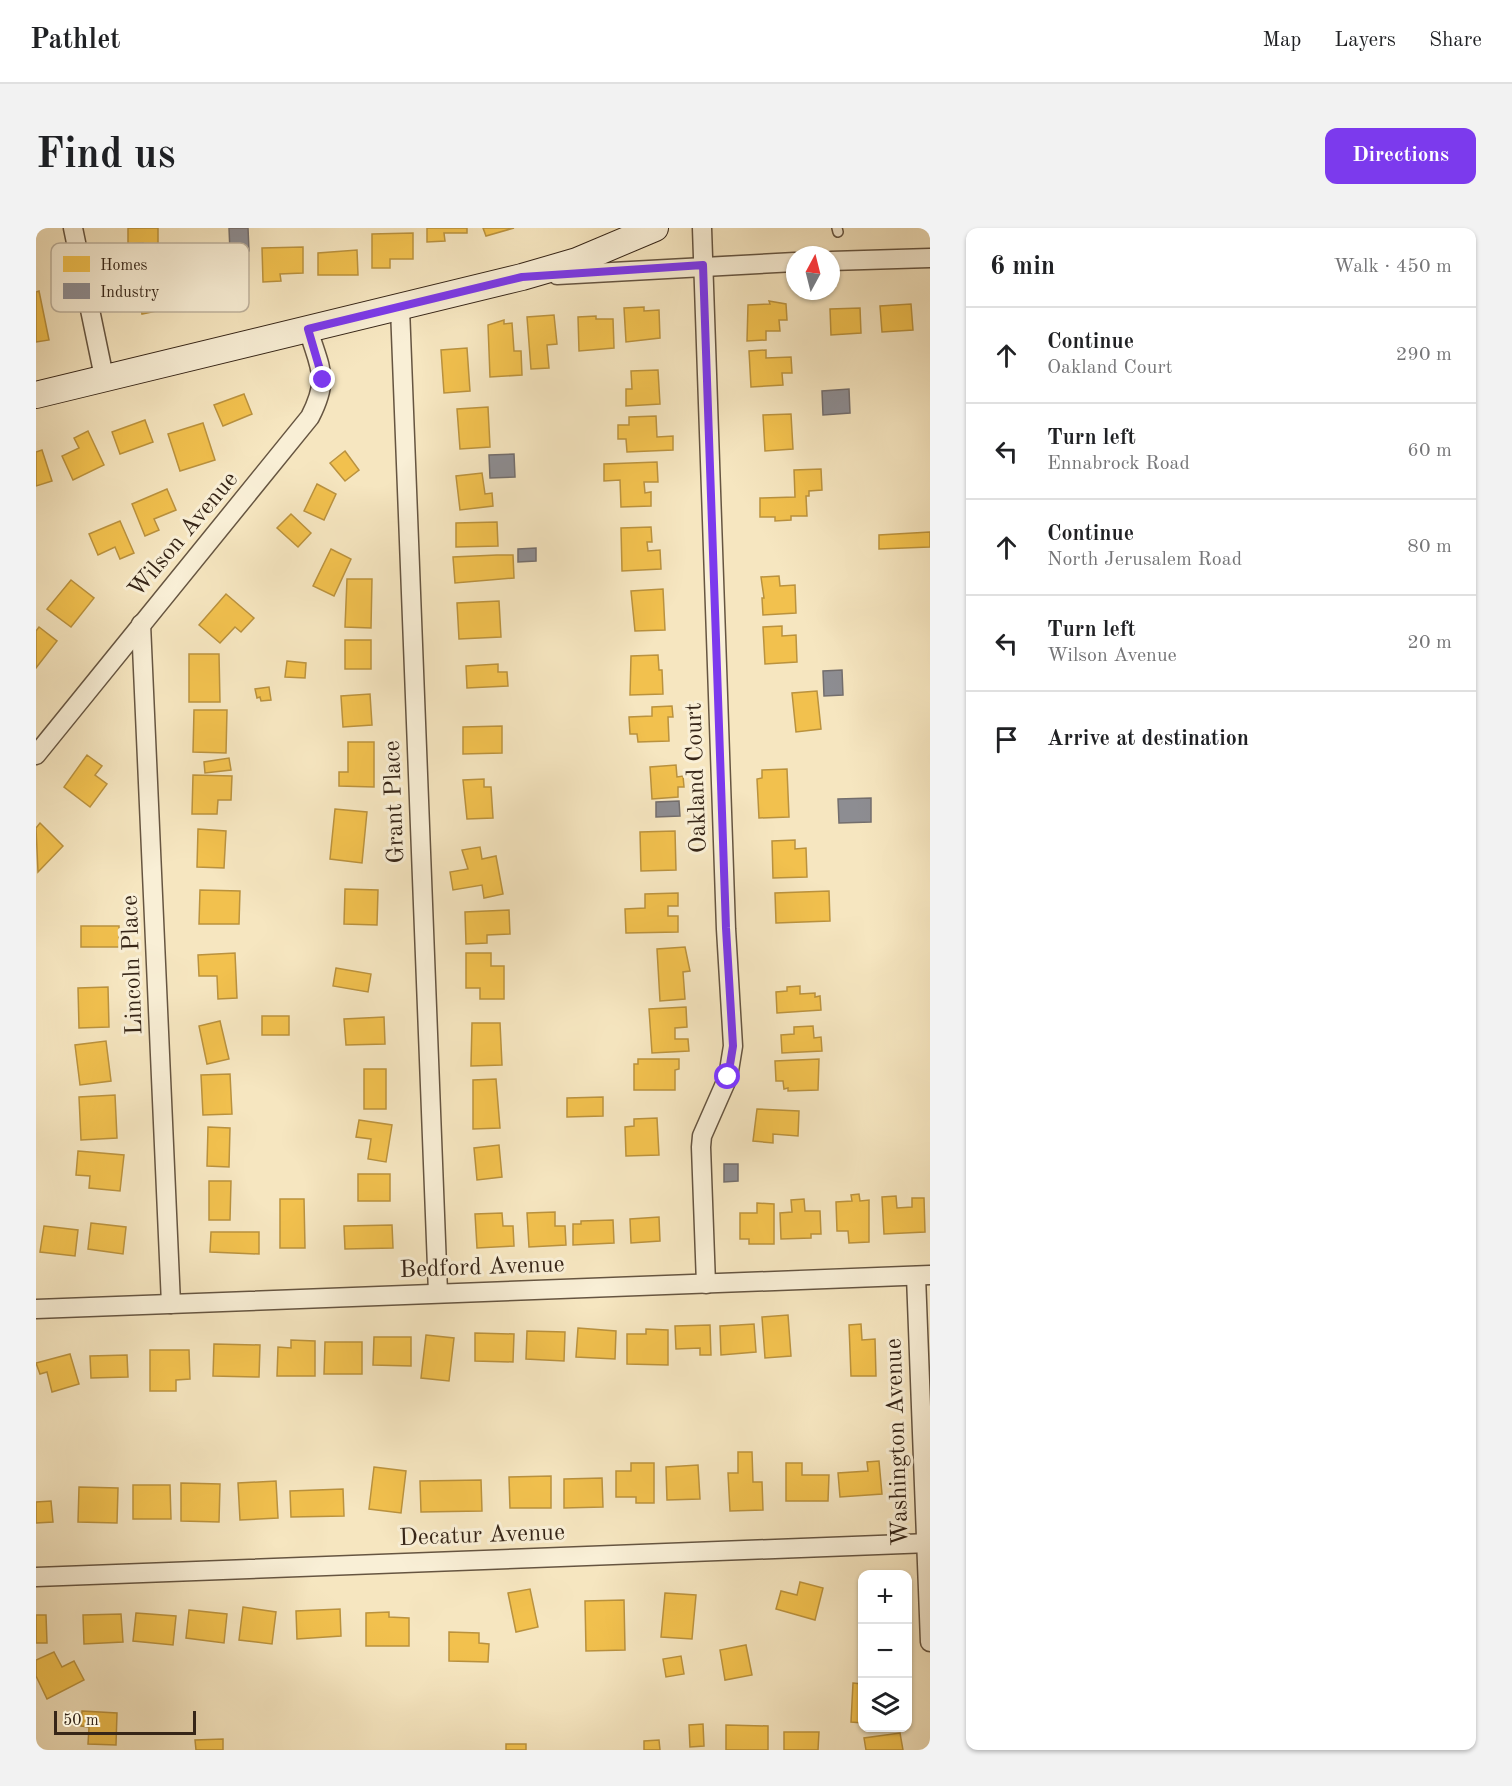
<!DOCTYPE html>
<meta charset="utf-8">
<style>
body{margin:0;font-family:"Old Standard TT",serif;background:#f2f2f2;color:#202124}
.controls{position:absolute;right:18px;bottom:18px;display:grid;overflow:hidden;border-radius:12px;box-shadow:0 2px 4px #0004}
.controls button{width:54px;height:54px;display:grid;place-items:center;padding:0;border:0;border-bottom:2px solid #e0e0e0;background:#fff;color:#202124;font:30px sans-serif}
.compass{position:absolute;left:750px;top:18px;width:54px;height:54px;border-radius:50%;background:#fff;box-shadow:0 2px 4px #0004;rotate:7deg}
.scale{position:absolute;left:18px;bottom:15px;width:142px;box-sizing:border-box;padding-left:6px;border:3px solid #362517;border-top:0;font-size:16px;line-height:21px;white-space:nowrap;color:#362517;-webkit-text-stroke:4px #f9efd6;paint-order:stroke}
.stop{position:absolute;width:18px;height:18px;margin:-14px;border:4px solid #7c3aed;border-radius:50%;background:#fff}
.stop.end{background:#7c3aed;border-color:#fff;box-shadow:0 2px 6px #0008}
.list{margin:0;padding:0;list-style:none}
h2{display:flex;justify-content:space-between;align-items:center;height:78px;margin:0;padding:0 24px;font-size:26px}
h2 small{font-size:20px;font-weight:400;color:#757577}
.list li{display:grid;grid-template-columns:39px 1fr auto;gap:18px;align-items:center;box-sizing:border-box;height:96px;padding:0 24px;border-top:2px solid #e0e0e0}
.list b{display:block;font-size:22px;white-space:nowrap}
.list p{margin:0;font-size:20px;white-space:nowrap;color:#757577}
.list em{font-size:20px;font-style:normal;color:#757577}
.icon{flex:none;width:33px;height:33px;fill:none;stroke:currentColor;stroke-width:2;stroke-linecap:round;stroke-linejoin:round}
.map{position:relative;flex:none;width:894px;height:1522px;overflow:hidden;border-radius:12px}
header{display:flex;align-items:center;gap:36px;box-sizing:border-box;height:84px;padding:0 30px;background:#fff;border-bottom:2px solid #e0e0e0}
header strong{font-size:28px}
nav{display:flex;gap:33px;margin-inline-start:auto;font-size:21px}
.intro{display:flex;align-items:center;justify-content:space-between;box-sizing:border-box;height:144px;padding:0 36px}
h1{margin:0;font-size:42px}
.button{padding:15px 27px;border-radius:12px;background:#7c3aed;color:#fff;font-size:21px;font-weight:700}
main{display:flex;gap:36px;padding:0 36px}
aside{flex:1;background:#fff;border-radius:12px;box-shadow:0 2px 4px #0004}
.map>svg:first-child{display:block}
.homes{fill:#f2c14e;stroke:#ba923e;stroke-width:1.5}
.industry{fill:#8d8d92;stroke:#736e6d;stroke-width:1.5}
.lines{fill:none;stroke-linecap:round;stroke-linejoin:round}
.lane-casing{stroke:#665541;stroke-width:12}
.street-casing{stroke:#665541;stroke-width:21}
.secondary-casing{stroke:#362517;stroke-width:28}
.lane{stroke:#f9efd6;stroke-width:9}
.street{stroke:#f9efd6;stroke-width:18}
.secondary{stroke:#f9efd6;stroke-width:26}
.route{stroke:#7c3aed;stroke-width:8}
.labels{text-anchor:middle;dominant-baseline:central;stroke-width:6;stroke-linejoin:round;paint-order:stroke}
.street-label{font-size:24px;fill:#362517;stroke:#f9efd6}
.key{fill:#f9efd6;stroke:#beb29d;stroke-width:1.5}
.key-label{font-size:16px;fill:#362517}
</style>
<header>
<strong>Pathlet</strong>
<nav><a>Map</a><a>Layers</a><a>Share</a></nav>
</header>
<div class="intro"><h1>Find us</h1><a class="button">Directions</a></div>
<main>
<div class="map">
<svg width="894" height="1522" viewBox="0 0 894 1522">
<rect width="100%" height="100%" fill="#f6e6c0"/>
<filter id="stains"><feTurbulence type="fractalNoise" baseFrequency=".00333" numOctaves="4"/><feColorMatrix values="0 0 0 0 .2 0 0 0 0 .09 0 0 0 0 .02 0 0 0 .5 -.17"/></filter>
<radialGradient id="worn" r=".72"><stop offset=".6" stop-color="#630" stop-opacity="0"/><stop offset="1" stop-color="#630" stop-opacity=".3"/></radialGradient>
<g class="homes">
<path d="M92 0H122V20H107V15L92 16Z"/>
<path d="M391 0H431V5H408L409 13 391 14Z"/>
<path d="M447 0H478L450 8Z"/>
<path d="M377 5V31H354V40H336V6Z"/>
<path d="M267 19V45L244 46 245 53 227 54 226 20Z"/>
<path d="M321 22 322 47H282V25Z"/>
<path d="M118 32 130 81 106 86 102 68 98 70 91 37Z"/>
<path d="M3 63 13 112 0 114V64Z"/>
<path d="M733 73 750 76 751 92H743L744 103H730V112L711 113 712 77 734 76Z"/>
<path d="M875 76 877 102 846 104 844 78Z"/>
<path d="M608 79V83L623 82 624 110 590 114 588 80Z"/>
<path d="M824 80 825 105 795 107 794 81Z"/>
<path d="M518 87 521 116 511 117 513 140 495 141 491 89Z"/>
<path d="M560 88V91H577L578 120 543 123 542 89Z"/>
<path d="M468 92V96L476 95 478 123H485L486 147 454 149 452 97Z"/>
<path d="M431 120 434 163 408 165 405 122Z"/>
<path d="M730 122V130L755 129 756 145H746L747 157 715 159 713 123Z"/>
<path d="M622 142 624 176 590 178V161H596L595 143Z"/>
<path d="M208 166 216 186 187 198 178 177Z"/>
<path d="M452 179 454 219 424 221 421 181Z"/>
<path d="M755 186 757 221 729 223 727 187Z"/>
<path d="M620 188 621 209 637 208V222L591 224 590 211H582V197H593V189Z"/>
<path d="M109 192 117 214 84 226 76 204Z"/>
<path d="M167 195 179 232 144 243 132 206Z"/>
<path d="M52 203 68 237 37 252 26 228 43 220 38 210Z"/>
<path d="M6 222 16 253 0 258V224Z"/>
<path d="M309 223 323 242 309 253 294 235Z"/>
<path d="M621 234 622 254H608L609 265 615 264V278L585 279 584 252 568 253V236Z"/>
<path d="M785 241 786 262 773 263V268H770L771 288H755V292L739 293V289H724V270L759 269 758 242Z"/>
<path d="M446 245 449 266 456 265 457 278 424 282 420 248Z"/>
<path d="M281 256 300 266 288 292 268 283Z"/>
<path d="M131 261 140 282 118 291 123 302 109 308 96 276Z"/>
<path d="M255 286 275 305 262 319 241 300Z"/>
<path d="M84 293 98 325 84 331 79 319 62 327 53 306Z"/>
<path d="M461 294 462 318 420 319V295Z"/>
<path d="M615 299 616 314H611L612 323 624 322 625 341 586 343 585 300Z"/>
<path d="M894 304V319L843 321V307Z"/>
<path d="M295 321 315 331 298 368 277 358Z"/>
<path d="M461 327H477L478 350 419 355 417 329Z"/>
<path d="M743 348 744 358 759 357 760 385 727 387 726 370H728L725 349Z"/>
<path d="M311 351H336L335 400 309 399Z"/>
<path d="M35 352 58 370 35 399 11 381Z"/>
<path d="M627 361 629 402 599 403 595 363Z"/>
<path d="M190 366 218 390 205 404 199 399 184 415 163 397Z"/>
<path d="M463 373 465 409 423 411 421 375Z"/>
<path d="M746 398V408L760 407 761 434 729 436 727 399Z"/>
<path d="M3 399 21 413 0 440V403Z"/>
<rect x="309" y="412" width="26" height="29"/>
<path d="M153 426H183L184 474H153Z"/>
<path d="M622 427 623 442H626L627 466 594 467 595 428Z"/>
<path d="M251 433 270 435 269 450 249 449Z"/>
<path d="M462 436V444H471L472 458 431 460 430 438Z"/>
<path d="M233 459 235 472 225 473 224 469 221 470 219 461Z"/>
<path d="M781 463 785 501 760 504 756 465Z"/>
<path d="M334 466 336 497 307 499 305 468Z"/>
<path d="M636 478 637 489H632L633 513 602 514 601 506H594L593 489 616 488V479Z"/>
<path d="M158 482H191L190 525 157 524Z"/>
<path d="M466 498V525L427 526V499Z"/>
<path d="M312 514H338V559L303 558V544H312Z"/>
<path d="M51 527 66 538 59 547 71 556 54 579 28 559Z"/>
<path d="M193 530 195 542 169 545 168 534Z"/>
<path d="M640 537 641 549 647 548 648 559H642V569L616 571 614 539Z"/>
<path d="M751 541 753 589 723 590 721 551 726 550V542Z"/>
<path d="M157 547 196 548 195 572H182L181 586H156Z"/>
<path d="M448 551V559H455L457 590 431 591 427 552Z"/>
<path d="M299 581 331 584 326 635 294 631Z"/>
<path d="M4 595 27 618 2 644 0 600Z"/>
<path d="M162 601 190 603 188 640 161 639Z"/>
<path d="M639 603 640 642 605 643 604 604Z"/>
<path d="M759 612V621L770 620 771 649 737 650 736 613Z"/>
<path d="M444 619 446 631 460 628 467 666 448 670 446 657 417 662 414 644 432 641 426 622Z"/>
<path d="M309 661 342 662 341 697 308 696Z"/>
<path d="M164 662 204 663 203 696H163Z"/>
<path d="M793 663 794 693 740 695 739 665Z"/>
<path d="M642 665V678H632V688H642V704L590 705 589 681 609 680V666Z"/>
<path d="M473 682 474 706 451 707V715L430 716 429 684Z"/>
<rect x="45" y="698" width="38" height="21"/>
<path d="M649 719 654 743 647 744 649 771 624 773 621 721Z"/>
<path d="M199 725 201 770 182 771 181 748H163L162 727Z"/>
<path d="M430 725H455V738H468V771H444V760H430Z"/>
<path d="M300 740 335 746 332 764 297 758Z"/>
<path d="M764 758V766L779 765V769L784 768 785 782 741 785 740 764 751 763V759Z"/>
<path d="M72 759 73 799 43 800 42 760Z"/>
<path d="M650 779 651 799 639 800V811H652L653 823 616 825 613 781Z"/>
<rect x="226" y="788" width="27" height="19"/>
<path d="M348 789 349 816 310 817 308 791Z"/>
<path d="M184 793 193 831 171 836 163 798Z"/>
<path d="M436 795H464L466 837 435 838Z"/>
<path d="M777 798 778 810 785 809 786 823 746 825 745 807 758 806V799Z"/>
<path d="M70 813 75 853 44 857 39 817Z"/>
<path d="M602 831H643V841L639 842V862H598V836H602Z"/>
<path d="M783 831 782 862 752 863V860L748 861 747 853H740L739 833Z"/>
<rect x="328" y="841" width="22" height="40"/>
<path d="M194 846 196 886 167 887 165 847Z"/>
<path d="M460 851 464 900 437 901V852Z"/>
<path d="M79 867 81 910 45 912 43 869Z"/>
<path d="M567 869V888L531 889V870Z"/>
<path d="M721 881 763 883 762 908 737 906V915L717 913Z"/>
<path d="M621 890 623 927 590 928 589 899 598 898V891Z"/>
<path d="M323 892 356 897 350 934 332 931 335 911 320 909Z"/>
<path d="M172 899 194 900 193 939 171 938Z"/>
<path d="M463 917 466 949 441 952 438 920Z"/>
<path d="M42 923 88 927 84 963 53 960 54 948 40 947Z"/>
<rect x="322" y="946" width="32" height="27"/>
<path d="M173 953H195L194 992H173Z"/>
<path d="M823 966 824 973 833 972V1014L813 1015 812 1003H801L800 974 816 973 815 967Z"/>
<path d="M860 968 861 980 876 979V970H888L889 1004 848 1006 846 969Z"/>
<path d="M244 971H268L269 1020H244Z"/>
<path d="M768 971 769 983H784L785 1006H775V1010L745 1011 744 985 756 984 755 972Z"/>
<path d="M721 975 738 976V1016H713V1011H704V985H721Z"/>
<path d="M519 984V998H529L530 1017 493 1019 491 985Z"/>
<path d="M466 985 467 998H477L478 1018 441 1020 439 986Z"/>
<path d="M623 989 624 1013 595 1015 594 991Z"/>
<path d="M577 992 578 1015 537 1017V996H545V993Z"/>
<path d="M55 995 90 999 87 1026 52 1021Z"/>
<path d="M356 997 357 1020 309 1021 308 998Z"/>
<path d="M8 998 42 1002 39 1028 4 1024Z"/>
<path d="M175 1004H223V1026L174 1024Z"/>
<path d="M752 1087 755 1128 729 1130 726 1089Z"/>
<path d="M718 1096 720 1124 685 1127 684 1098Z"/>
<path d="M825 1096 826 1112 839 1111 840 1148H815L813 1097Z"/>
<path d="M674 1097 675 1127H664V1120L640 1121 639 1098Z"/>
<path d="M542 1100 580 1103 579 1131 540 1129Z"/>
<path d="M610 1101 632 1102V1137L591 1136V1106H610Z"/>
<path d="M491 1103 529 1104 528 1133 490 1131Z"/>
<path d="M439 1105 478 1106 477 1134 439 1133Z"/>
<path d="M390 1107 418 1110 413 1153 385 1150Z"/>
<path d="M338 1109H375V1138L337 1137Z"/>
<path d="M255 1112 279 1113V1148H241L242 1119 255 1120Z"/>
<path d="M289 1114H326V1146H288Z"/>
<path d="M178 1116 224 1117 223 1149 177 1148Z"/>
<path d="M114 1122H153L154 1151 140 1152V1163H114Z"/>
<path d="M34 1126 43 1156 16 1164 11 1144 4 1146 0 1135Z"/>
<path d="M91 1127 92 1149 55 1150 54 1128Z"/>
<path d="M702 1224H716L717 1254H726L727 1282 694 1283 692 1245H702Z"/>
<path d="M843 1233 846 1266 804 1269 802 1245 832 1243 831 1234Z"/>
<path d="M595 1235H618V1275H600V1269H580V1243H595Z"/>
<path d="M750 1235H766V1247H793L792 1273H750Z"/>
<path d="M662 1237 664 1271 631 1272 630 1239Z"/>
<path d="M338 1239 370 1243 365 1285 333 1281Z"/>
<path d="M515 1248V1280H474L473 1249Z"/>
<path d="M566 1250 567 1279 528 1280V1251Z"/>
<path d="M445 1252 446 1283 385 1284 384 1253Z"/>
<path d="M240 1253 242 1290 204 1292 202 1255Z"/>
<path d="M145 1255 184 1256 183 1294 145 1293Z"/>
<path d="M97 1257H134L135 1291H97Z"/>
<path d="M43 1259 82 1260 81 1295 42 1294Z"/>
<path d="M307 1261 308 1288 255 1289 254 1263Z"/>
<path d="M15 1273 17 1294 0 1295V1274Z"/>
<path d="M764 1354 787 1360 779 1392 740 1381 745 1363 761 1367Z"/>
<path d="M494 1361 502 1399 480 1404 472 1365Z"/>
<path d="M629 1365 660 1367 656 1411 625 1409Z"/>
<path d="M588 1372 589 1422 550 1423 549 1373Z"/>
<path d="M207 1379 240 1384 236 1416 203 1412Z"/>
<path d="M304 1381 305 1408 261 1411 260 1383Z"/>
<path d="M153 1382 191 1386 188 1415 150 1410Z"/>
<path d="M353 1384V1389L373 1390V1418H330V1385Z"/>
<path d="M100 1385 140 1388 137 1417 97 1413Z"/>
<path d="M85 1386 87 1414 48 1416 47 1387Z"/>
<path d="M0 1387H10L11 1415H0Z"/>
<path d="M413 1404 443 1405V1415L453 1416 452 1434 413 1433Z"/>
<path d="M710 1417 716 1447 689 1452 684 1422Z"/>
<path d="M18 1424 26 1439 38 1433 48 1452 11 1471 0 1448V1432Z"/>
<path d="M645 1428 648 1446 630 1449 627 1431Z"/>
<path d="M817 1455 826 1456V1495L815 1494Z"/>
<path d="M46 1483 81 1485 80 1517 52 1516 53 1499 45 1498Z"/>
<path d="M667 1496 668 1518 654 1519 653 1497Z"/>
<path d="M690 1497 732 1498V1522H690Z"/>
<path d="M748 1504H783L782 1522H748Z"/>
<path d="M864 1505 867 1522H830L828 1510Z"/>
<path d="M187 1511V1522H160L159 1512Z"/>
<path d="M623 1512 624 1522H608V1513Z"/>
<rect x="470" y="1516" width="20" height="6"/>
</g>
<g class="industry">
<path d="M193 0H212L213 23 194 24Z"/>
<path d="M813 161 814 185 787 187 786 163Z"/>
<path d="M478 226 479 249 454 250 453 227Z"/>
<path d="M500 320V333L482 334V321Z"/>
<path d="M806 442 807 467 788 468 787 443Z"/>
<path d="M835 570V594L803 595 802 571Z"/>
<path d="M643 573 644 588 620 589V574Z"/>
<path d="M688 936H702V953L688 954Z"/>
</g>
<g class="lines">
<g class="lane-casing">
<path id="lane" d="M801 0 802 4"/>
</g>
<g class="street-casing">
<g id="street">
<path d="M37 0 68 149"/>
<path d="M666 0 690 701 697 818 692 849 666 908 665 919 670 1056"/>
<path d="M795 33 894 30"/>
<path d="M521 47 759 34"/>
<path d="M364 80 402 1065"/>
<path d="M105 396 135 1076"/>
<path d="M0 527 274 189C294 150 284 141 272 101"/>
<path d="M880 1048 894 1414"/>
<path d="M0 1081 894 1047"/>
<path d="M0 1349 894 1315"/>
</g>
</g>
<g class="secondary-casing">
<path id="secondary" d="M0 167 486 49 541 33 619 0"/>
</g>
<use href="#lane" class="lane"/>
<use href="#street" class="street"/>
<use href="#secondary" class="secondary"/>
</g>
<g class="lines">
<path class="route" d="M287 152 272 101 486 49 667 37 690 700 697 818 692 849"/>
</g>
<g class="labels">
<g class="street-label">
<text transform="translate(148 307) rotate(-50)">Wilson Avenue</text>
<text transform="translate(661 550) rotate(-92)">Oakland Court</text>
<text transform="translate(359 574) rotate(-92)">Grant Place</text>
<text transform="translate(97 737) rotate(-92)">Lincoln Place</text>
<text transform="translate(446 1040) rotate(-2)">Bedford Avenue</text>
<text transform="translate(862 1214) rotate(-92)">Washington Avenue</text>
<text transform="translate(446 1308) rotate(-2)">Decatur Avenue</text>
</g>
</g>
<rect x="15" y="15" width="198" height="69" rx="9" class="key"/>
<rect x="27" y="28" width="27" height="16" fill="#f2c14e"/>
<rect x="27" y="55" width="27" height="16" fill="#8d8d92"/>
<g class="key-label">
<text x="64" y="42">Homes</text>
<text x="64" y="69">Industry</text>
</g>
<rect width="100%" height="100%" filter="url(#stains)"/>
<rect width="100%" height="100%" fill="url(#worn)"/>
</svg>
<div class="controls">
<button>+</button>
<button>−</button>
<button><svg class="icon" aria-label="layers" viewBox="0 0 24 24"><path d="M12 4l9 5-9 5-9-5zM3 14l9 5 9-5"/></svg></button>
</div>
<svg class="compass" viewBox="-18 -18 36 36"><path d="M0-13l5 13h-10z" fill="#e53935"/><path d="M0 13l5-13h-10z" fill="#757577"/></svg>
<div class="scale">50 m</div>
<div class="stop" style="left:692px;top:849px"></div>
<div class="stop end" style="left:287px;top:152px"></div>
</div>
<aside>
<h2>6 min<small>Walk · 450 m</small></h2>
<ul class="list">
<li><svg class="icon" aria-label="ahead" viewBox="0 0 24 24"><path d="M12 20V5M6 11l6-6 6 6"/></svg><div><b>Continue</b><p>Oakland Court</p></div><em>290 m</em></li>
<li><svg class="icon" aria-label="left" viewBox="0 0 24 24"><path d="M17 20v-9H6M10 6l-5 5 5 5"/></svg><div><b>Turn left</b><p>Ennabrock Road</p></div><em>60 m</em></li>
<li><svg class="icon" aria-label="ahead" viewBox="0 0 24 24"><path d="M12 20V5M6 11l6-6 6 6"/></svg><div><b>Continue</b><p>North Jerusalem Road</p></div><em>80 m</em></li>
<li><svg class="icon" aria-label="left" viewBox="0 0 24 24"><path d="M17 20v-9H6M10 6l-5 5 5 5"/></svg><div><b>Turn left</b><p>Wilson Avenue</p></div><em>20 m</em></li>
<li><svg class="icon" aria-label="arrive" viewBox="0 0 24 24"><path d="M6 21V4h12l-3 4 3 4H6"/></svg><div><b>Arrive at destination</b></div></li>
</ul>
</aside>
</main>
